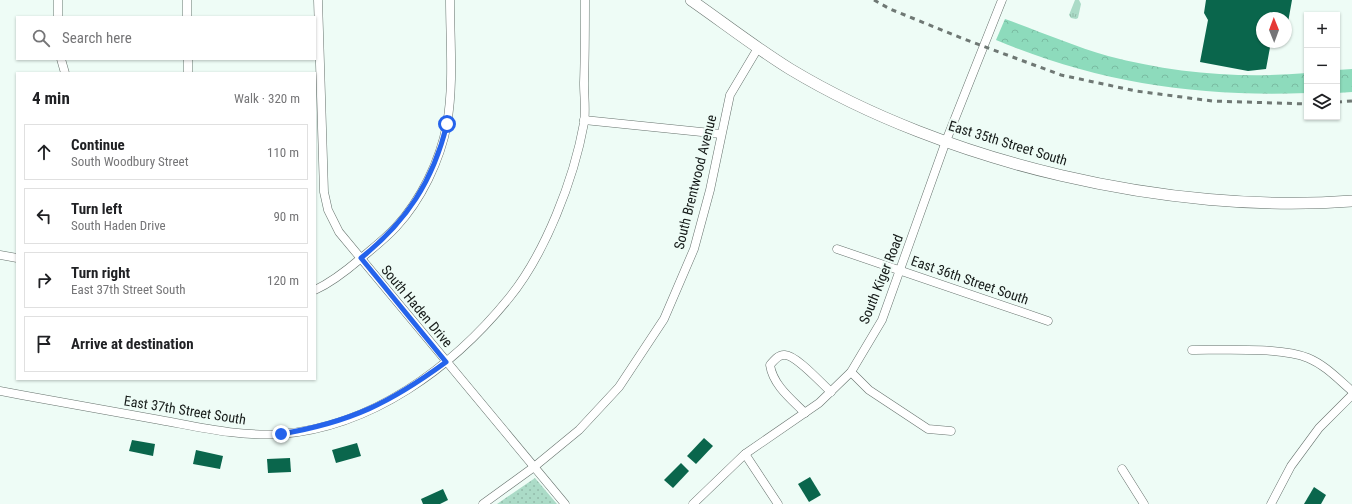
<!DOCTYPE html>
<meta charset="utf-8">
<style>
body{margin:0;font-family:"Roboto Condensed",sans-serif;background:#f2f2f2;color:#202124}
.controls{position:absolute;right:12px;top:12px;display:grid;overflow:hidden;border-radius:0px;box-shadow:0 1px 3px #0004}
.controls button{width:36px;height:36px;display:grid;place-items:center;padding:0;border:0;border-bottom:1px solid #e0e0e0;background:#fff;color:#202124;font:20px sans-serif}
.compass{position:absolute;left:1256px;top:12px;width:36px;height:36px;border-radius:50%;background:#fff;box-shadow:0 1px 3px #0004;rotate:359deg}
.stop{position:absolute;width:12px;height:12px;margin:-9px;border:3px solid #2563eb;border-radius:50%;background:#fff}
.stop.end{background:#2563eb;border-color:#fff;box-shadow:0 1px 4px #0008}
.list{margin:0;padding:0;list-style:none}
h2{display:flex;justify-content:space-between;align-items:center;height:52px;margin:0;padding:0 16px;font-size:17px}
h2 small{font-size:13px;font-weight:400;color:#757577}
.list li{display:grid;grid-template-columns:26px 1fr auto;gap:12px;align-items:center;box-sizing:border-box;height:56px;margin:0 8px 8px;padding:0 8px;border:1px solid #e0e0e0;border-radius:0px}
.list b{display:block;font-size:15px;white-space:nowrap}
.list p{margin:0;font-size:13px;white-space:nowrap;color:#757577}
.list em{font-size:13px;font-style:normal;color:#757577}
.icon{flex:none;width:22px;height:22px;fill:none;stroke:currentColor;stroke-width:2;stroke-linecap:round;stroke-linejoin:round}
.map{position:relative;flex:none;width:1352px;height:504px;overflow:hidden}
.search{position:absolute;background:#fff;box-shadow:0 1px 3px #0004;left:16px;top:16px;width:300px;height:44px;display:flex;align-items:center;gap:10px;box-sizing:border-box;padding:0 14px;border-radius:0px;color:#757577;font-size:15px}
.panel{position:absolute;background:#fff;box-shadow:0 1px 3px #0004;left:16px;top:72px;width:300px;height:308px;border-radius:0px}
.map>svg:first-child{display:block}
.grass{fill:url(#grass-tufts)}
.forest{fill:url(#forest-crowns)}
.park{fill:url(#park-dots)}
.building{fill:#0a664c}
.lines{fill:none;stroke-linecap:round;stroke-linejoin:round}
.minor-casing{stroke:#66726d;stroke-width:9}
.secondary-casing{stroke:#66726d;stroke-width:12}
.minor{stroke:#fff;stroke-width:8}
.secondary{stroke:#fff;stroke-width:11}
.rail{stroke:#6f7874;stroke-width:3;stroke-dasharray:5 5;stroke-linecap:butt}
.route{stroke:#2563eb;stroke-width:5}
.labels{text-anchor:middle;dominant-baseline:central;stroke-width:4;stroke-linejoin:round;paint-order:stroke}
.street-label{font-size:14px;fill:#161b19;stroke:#eefcf6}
</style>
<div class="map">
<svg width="1352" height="504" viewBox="0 0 1352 504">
<defs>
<pattern id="grass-tufts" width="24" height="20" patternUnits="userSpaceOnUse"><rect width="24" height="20" fill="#abdbc7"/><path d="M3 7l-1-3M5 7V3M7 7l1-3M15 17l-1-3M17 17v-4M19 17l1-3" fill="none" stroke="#92bbaa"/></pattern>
<pattern id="forest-crowns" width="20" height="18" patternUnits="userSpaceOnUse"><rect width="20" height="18" fill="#8ddbbc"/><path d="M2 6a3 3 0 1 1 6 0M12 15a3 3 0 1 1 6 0" fill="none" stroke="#79bba1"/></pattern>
<pattern id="park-dots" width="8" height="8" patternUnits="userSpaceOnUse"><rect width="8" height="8" fill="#abdbc7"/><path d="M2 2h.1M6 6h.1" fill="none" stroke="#92bbaa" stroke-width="1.8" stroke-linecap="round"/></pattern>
</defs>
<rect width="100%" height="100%" fill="#eefcf6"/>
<path class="grass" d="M1075 0H1079L1081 4 1078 18 1076 19 1071 18 1069 15Z"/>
<g class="forest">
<path d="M1005 19C1039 31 1073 46 1108 56 1172 73 1242 79 1307 73V93C1197 97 1098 83 996 40Z"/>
<path d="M1352 69V92L1337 93V70Z"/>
</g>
<path class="park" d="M535 478 557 504H497Z"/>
<g class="building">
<path d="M1206 0H1292L1287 28 1286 18H1262V42H1271L1266 69 1248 71 1200 62 1208 20 1204 13Z"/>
<path d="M704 438 713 446 696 464 687 456Z"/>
<path d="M132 440 155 444 153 456 129 451Z"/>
<path d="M357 443 361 456 336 463 332 450Z"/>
<path d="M196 450 223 456 220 469 193 464Z"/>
<path d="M290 458 291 472 268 473 267 459Z"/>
<path d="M681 463 689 471 673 488 664 480Z"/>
<path d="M810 477 821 495 809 502 798 484Z"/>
<path d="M1314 487 1326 495 1321 504H1304Z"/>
<path d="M443 489 448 500 440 504H423L421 499Z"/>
</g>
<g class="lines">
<g class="minor-casing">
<g id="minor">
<path d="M58 0V17"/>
<path d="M187 0V17"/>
<path d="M318 0 324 192 328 210 339 232 565 504"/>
<path d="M61 59 65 73"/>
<path d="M188 59V73"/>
<path d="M584 120 721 134"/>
<path d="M837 249 1048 321"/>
<path d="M0 255 17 258"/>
<path d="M315 290C332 282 346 271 360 259 372 249 385 239 396 227 421 200 440 161 447 124 454 84 450 41 450 0"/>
<path d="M1192 350C1222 350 1281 347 1308 358 1325 365 1338 379 1352 391"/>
<path d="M851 372 869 390 928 429 951 431"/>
<path d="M0 391C53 401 106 410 160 420 199 427 240 437 281 434 372 427 453 367 509 298 545 254 574 179 584 123 586 110 584 96 584 83 585 55 585 28 585 0"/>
<path d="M805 413C791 399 773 385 770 365 774 360 779 354 785 355 796 355 822 384 831 392"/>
<path d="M745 454 778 504"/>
<path d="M1122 469 1144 504"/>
<path d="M483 504 534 467 579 430 619 387 664 319 694 249 710 190 730 95 758 48"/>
<path d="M693 504 745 454 819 403 851 372 882 320 946 141 1002 0"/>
<path d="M1271 504 1291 466 1319 428 1352 395"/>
</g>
</g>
<g class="secondary-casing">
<path id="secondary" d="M691 0C724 23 756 48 790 69 946 163 1170 215 1352 201"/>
</g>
<use href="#minor" class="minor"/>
<use href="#secondary" class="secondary"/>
<g class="rail">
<path d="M874 0 890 9 964 39 1061 75 1136 91 1212 101 1307 104"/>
<path d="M1337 102 1352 101"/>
</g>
</g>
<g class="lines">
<path class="route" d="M281 434C351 422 390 403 446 362L361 258C407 221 433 181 447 124"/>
</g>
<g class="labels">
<g class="street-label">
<text transform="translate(1008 143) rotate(17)">East 35th Street South</text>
<text transform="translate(695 182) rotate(-76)">South Brentwood Avenue</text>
<text transform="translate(881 279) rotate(-68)">South Kiger Road</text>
<text transform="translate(970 280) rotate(19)">East 36th Street South</text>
<text transform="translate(417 306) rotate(50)">South Haden Drive</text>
<text transform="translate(185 410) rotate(9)">East 37th Street South</text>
</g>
</g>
</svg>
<div class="controls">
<button>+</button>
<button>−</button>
<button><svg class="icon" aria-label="layers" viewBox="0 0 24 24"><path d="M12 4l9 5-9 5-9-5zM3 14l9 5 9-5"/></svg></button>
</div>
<svg class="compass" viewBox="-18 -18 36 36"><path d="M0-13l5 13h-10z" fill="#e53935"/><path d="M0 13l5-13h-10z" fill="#757577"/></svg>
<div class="stop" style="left:447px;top:124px"></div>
<div class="stop end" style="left:281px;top:434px"></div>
<div class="search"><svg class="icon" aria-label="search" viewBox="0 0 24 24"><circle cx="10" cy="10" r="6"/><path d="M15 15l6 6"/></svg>Search here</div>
<section class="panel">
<h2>4 min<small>Walk · 320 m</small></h2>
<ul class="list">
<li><svg class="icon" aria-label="ahead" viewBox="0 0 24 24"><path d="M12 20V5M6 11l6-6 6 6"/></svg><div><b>Continue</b><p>South Woodbury Street</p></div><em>110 m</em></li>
<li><svg class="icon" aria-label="left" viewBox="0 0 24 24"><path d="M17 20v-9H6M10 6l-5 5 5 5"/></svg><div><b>Turn left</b><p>South Haden Drive</p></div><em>90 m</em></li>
<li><svg class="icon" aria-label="right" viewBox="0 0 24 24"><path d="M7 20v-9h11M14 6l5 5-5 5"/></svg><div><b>Turn right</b><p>East 37th Street South</p></div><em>120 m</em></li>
<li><svg class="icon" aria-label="arrive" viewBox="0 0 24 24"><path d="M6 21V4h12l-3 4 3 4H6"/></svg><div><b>Arrive at destination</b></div></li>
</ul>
</section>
</div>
